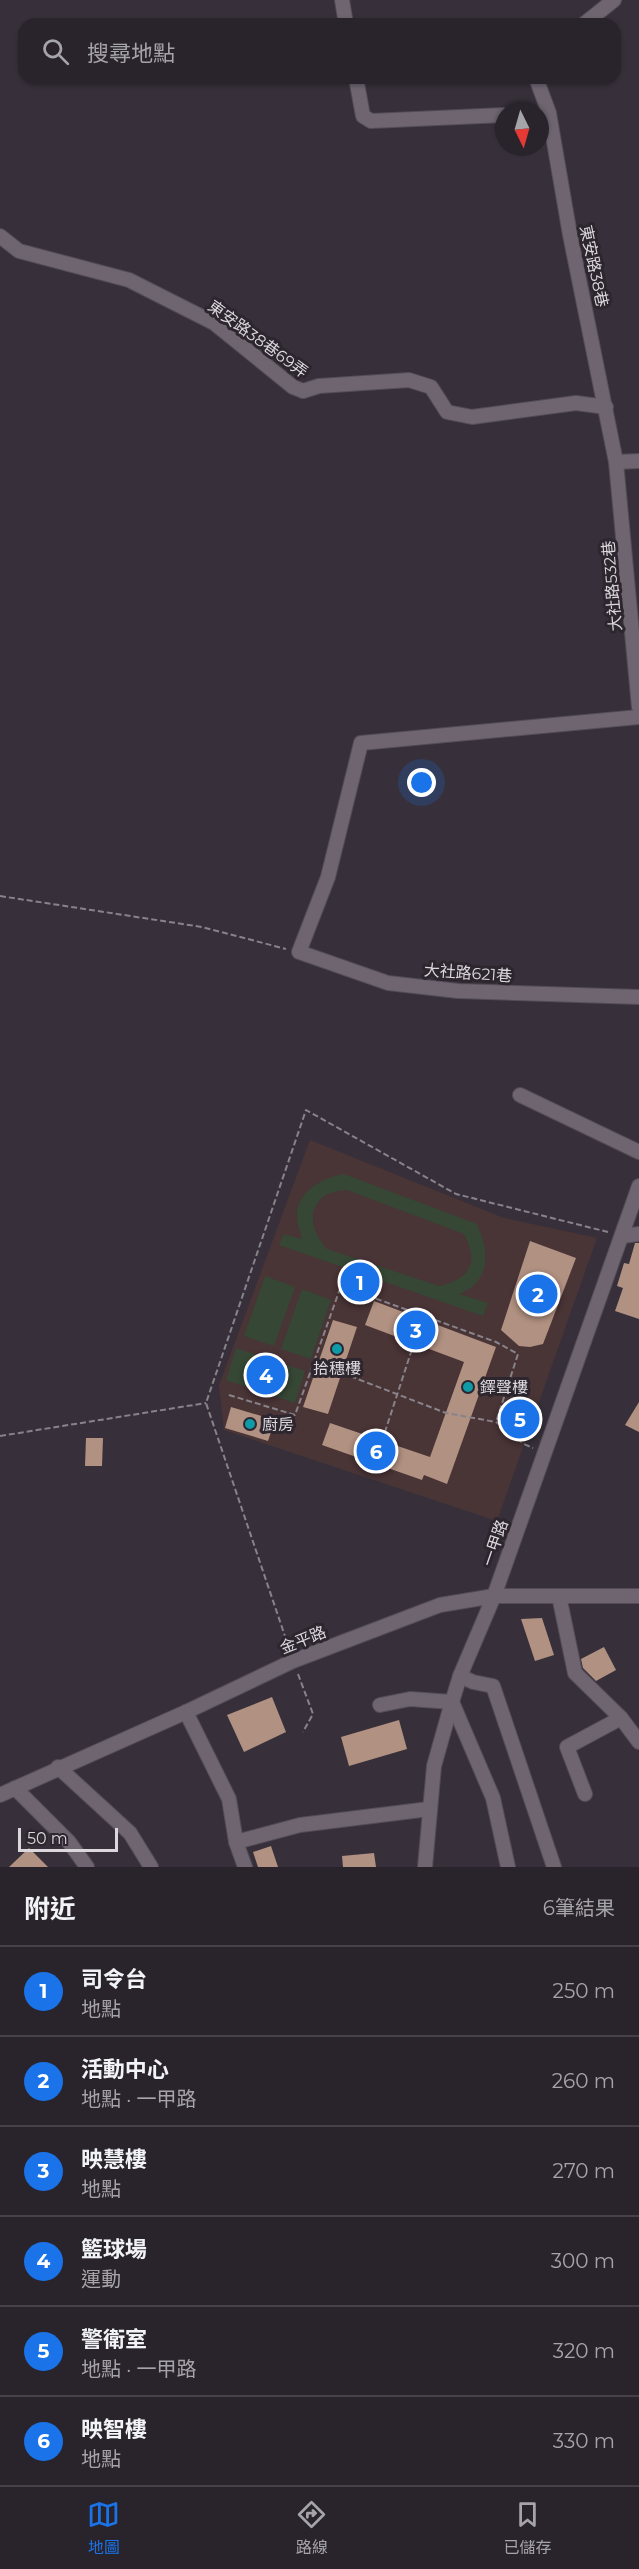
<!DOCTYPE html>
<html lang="zh-TW">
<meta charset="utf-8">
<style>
body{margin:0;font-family:Montserrat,"Noto Sans TC",sans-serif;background:#353038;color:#f1f3f6}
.compass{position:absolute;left:495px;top:102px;width:54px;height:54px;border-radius:50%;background:#29242c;box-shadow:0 2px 4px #0004;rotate:175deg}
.scale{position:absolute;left:18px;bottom:15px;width:100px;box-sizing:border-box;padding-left:6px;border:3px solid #dbd7dd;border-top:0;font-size:16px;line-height:21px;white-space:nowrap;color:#dbd7dd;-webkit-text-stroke:4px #2d262f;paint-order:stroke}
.you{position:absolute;left:422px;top:783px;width:21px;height:21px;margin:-15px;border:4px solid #fff;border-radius:50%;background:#1a73e8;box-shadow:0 0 0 9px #1a73e833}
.badge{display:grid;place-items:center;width:39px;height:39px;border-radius:50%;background:#1a73e8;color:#fff;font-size:20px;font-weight:700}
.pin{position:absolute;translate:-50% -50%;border:3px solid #fff;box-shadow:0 2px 6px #0006}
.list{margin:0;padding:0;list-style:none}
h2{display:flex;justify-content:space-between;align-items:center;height:78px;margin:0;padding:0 24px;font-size:26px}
h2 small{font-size:20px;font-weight:400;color:#a5a4a9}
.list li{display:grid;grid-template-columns:39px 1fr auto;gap:18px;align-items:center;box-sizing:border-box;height:90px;padding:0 24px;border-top:2px solid #454148}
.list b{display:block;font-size:22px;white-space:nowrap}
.list p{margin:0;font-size:20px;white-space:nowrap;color:#a5a4a9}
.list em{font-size:20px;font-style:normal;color:#a5a4a9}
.icon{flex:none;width:33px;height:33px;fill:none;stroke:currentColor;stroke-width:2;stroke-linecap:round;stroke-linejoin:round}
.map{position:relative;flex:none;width:639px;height:1867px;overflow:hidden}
.search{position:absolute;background:#29242c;box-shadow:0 2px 4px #0004;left:18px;right:18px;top:18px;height:66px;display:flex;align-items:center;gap:15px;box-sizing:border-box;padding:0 21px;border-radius:18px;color:#a5a4a9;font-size:22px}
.sheet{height:618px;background:#29242c}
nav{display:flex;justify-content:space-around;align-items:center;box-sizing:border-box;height:84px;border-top:2px solid #454148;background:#29242c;font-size:16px;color:#a5a4a9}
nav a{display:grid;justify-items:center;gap:3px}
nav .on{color:#1a73e8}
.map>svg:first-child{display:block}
.education{fill:#493436}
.green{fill:#364735;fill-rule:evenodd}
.building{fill:#b19181}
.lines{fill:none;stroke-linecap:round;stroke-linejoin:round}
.minor-casing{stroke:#534d56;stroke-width:16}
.path{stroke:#88838b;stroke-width:2;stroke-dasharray:6 3;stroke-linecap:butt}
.minor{stroke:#6e6571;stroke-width:14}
.culture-dot{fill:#0f9aa8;stroke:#2d262f;stroke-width:2}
.labels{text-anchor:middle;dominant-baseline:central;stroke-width:6;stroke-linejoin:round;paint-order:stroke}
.street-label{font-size:16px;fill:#dbd7dd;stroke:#2d262f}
.poi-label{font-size:16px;fill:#dbd7dd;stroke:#2d262f;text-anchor:start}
</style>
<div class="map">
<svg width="639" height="1867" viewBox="0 0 639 1867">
<rect width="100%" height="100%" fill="#37303a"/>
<path class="education" d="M310 1140 504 1218 597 1238 497 1521 224 1430 219 1385Z"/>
<g class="green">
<path d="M344 1174 477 1224C489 1251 492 1281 459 1294L488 1303 483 1316 279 1245 284 1234 302 1239C301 1233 298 1226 297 1220 294 1193 321 1178 344 1174ZM347 1190 464 1234C479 1262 471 1279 439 1286L327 1249C315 1237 306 1215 320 1200 326 1192 338 1191 347 1190Z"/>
<path d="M265 1276 295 1287 274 1346 244 1336Z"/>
<path d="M302 1289 331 1300 311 1359 281 1349Z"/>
<path d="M236 1348 305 1371 295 1403 226 1380Z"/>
</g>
<g class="building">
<path d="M530 1241 576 1258 543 1344 530 1347 519 1346 501 1330Z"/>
<path d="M635 1243H639V1319L615 1311 623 1288 617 1286 624 1263 629 1264Z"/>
<path d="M352 1273 372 1281 368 1291 348 1284Z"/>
<path d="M374 1301 496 1347 447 1484 424 1475 422 1480 322 1445 330 1423 430 1457 464 1362 365 1325Z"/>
<path d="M333 1320 357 1327 328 1414 303 1407Z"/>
<path d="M639 1402V1432L625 1425Z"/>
<path d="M515 1406 531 1410 524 1432 508 1427Z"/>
<path d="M231 1407 275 1420 268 1441 225 1428Z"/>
<path d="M86 1438H103L102 1466H85Z"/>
<path d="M542 1618 554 1655 535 1661 521 1619Z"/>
<path d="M604 1647 616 1670 596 1681 583 1668 581 1659Z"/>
<path d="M272 1697 286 1732 244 1752 227 1715Z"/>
<path d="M399 1720 407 1749 349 1766 341 1737Z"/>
<path d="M271 1846 278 1867H258L253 1852Z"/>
<path d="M29 1848 48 1867H9Z"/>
<path d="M374 1853 376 1867H343L342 1856Z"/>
</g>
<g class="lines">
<g class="minor-casing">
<g id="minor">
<path d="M342 0 346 24"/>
<path d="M584 24 614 0"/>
<path d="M356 78 363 116 371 121 504 115"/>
<path d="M536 78 549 113 570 235 616 462 639 707"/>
<path d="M0 236 19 251 129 280 214 323 293 387 303 391 319 386 409 380 431 387 447 412 472 417 576 403 606 407"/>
<path d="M616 462 639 461"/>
<path d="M639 717 361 743 328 877 299 952 388 983 458 991 639 997"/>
<path d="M520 1095 639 1152"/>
<path d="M622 1236 639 1234"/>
<path d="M559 1596 575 1673 621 1718 639 1742"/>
<path d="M460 1676 473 1682 493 1686 554 1867"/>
<path d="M380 1705 410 1699 452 1702 493 1798 508 1867"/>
<path d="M186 1712 229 1799 236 1842 245 1867"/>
<path d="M58 1767 130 1833 151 1867"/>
<path d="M15 1788 69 1842 87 1867"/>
<path d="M585 1794 567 1747 621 1718"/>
<path d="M0 1795 186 1712 293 1661 440 1605 494 1596H639"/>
<path d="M236 1842 300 1825 429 1809"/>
<path d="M425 1867 434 1766 452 1702 460 1676 494 1596 639 1186"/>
</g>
</g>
<g class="path">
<path d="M0 896 202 927 286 949"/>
<path d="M342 1373 446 1413 496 1422 524 1444 533 1448"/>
<path d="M229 1395 295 1415 341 1286 496 1342 518 1354 496 1422"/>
<path d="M0 1436 206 1403"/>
<path d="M382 1441 414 1343"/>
<path d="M289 1648 206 1403 306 1110 456 1194 608 1232"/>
<path d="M298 1674 313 1714 303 1732"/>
</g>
<use href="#minor" class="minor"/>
</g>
<g class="culture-dot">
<circle cx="337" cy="1349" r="6"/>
<circle cx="468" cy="1387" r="6"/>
<circle cx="250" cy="1424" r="6"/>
</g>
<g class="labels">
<g class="street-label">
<text transform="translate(594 266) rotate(78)">東安路38巷</text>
<text transform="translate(258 339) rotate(36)">東安路38巷69弄</text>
<text transform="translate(612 586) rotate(-95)">大社路532巷</text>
<text transform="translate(468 973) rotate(4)">大社路621巷</text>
<text transform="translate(495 1543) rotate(-71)">一甲路</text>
<text transform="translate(303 1640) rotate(-22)">金平路</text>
</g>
<g class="poi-label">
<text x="337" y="1368" text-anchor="middle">拾穗樓</text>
<text x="480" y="1387">鐸聲樓</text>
<text x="262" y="1424">廚房</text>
</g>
</g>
</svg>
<svg class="compass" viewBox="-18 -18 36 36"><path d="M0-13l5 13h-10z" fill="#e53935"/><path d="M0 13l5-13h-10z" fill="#a5a4a9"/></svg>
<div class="scale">50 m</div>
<div class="you"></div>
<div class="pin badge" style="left:360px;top:1282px">1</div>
<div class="pin badge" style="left:538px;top:1294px">2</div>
<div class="pin badge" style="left:416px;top:1330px">3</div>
<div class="pin badge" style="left:266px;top:1375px">4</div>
<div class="pin badge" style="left:520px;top:1419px">5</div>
<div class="pin badge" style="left:376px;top:1451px">6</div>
<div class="search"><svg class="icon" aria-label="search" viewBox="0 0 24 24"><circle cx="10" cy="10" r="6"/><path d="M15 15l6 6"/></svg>搜尋地點</div>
</div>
<section class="sheet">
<h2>附近<small>6筆結果</small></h2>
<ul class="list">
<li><span class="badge">1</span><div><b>司令台</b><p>地點</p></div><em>250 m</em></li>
<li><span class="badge">2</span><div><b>活動中心</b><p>地點 · 一甲路</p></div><em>260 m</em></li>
<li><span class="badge">3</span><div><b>映慧樓</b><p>地點</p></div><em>270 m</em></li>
<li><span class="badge">4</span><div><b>籃球場</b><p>運動</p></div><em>300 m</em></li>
<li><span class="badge">5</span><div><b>警衛室</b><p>地點 · 一甲路</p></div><em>320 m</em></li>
<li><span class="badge">6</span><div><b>映智樓</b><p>地點</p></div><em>330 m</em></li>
</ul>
</section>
<nav>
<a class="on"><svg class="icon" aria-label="map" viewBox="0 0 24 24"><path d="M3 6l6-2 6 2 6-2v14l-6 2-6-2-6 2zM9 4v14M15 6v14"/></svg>地圖</a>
<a><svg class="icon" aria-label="directions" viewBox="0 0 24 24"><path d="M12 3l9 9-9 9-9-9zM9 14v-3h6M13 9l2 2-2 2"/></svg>路線</a>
<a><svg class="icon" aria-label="saved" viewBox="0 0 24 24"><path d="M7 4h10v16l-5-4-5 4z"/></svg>已儲存</a>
</nav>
